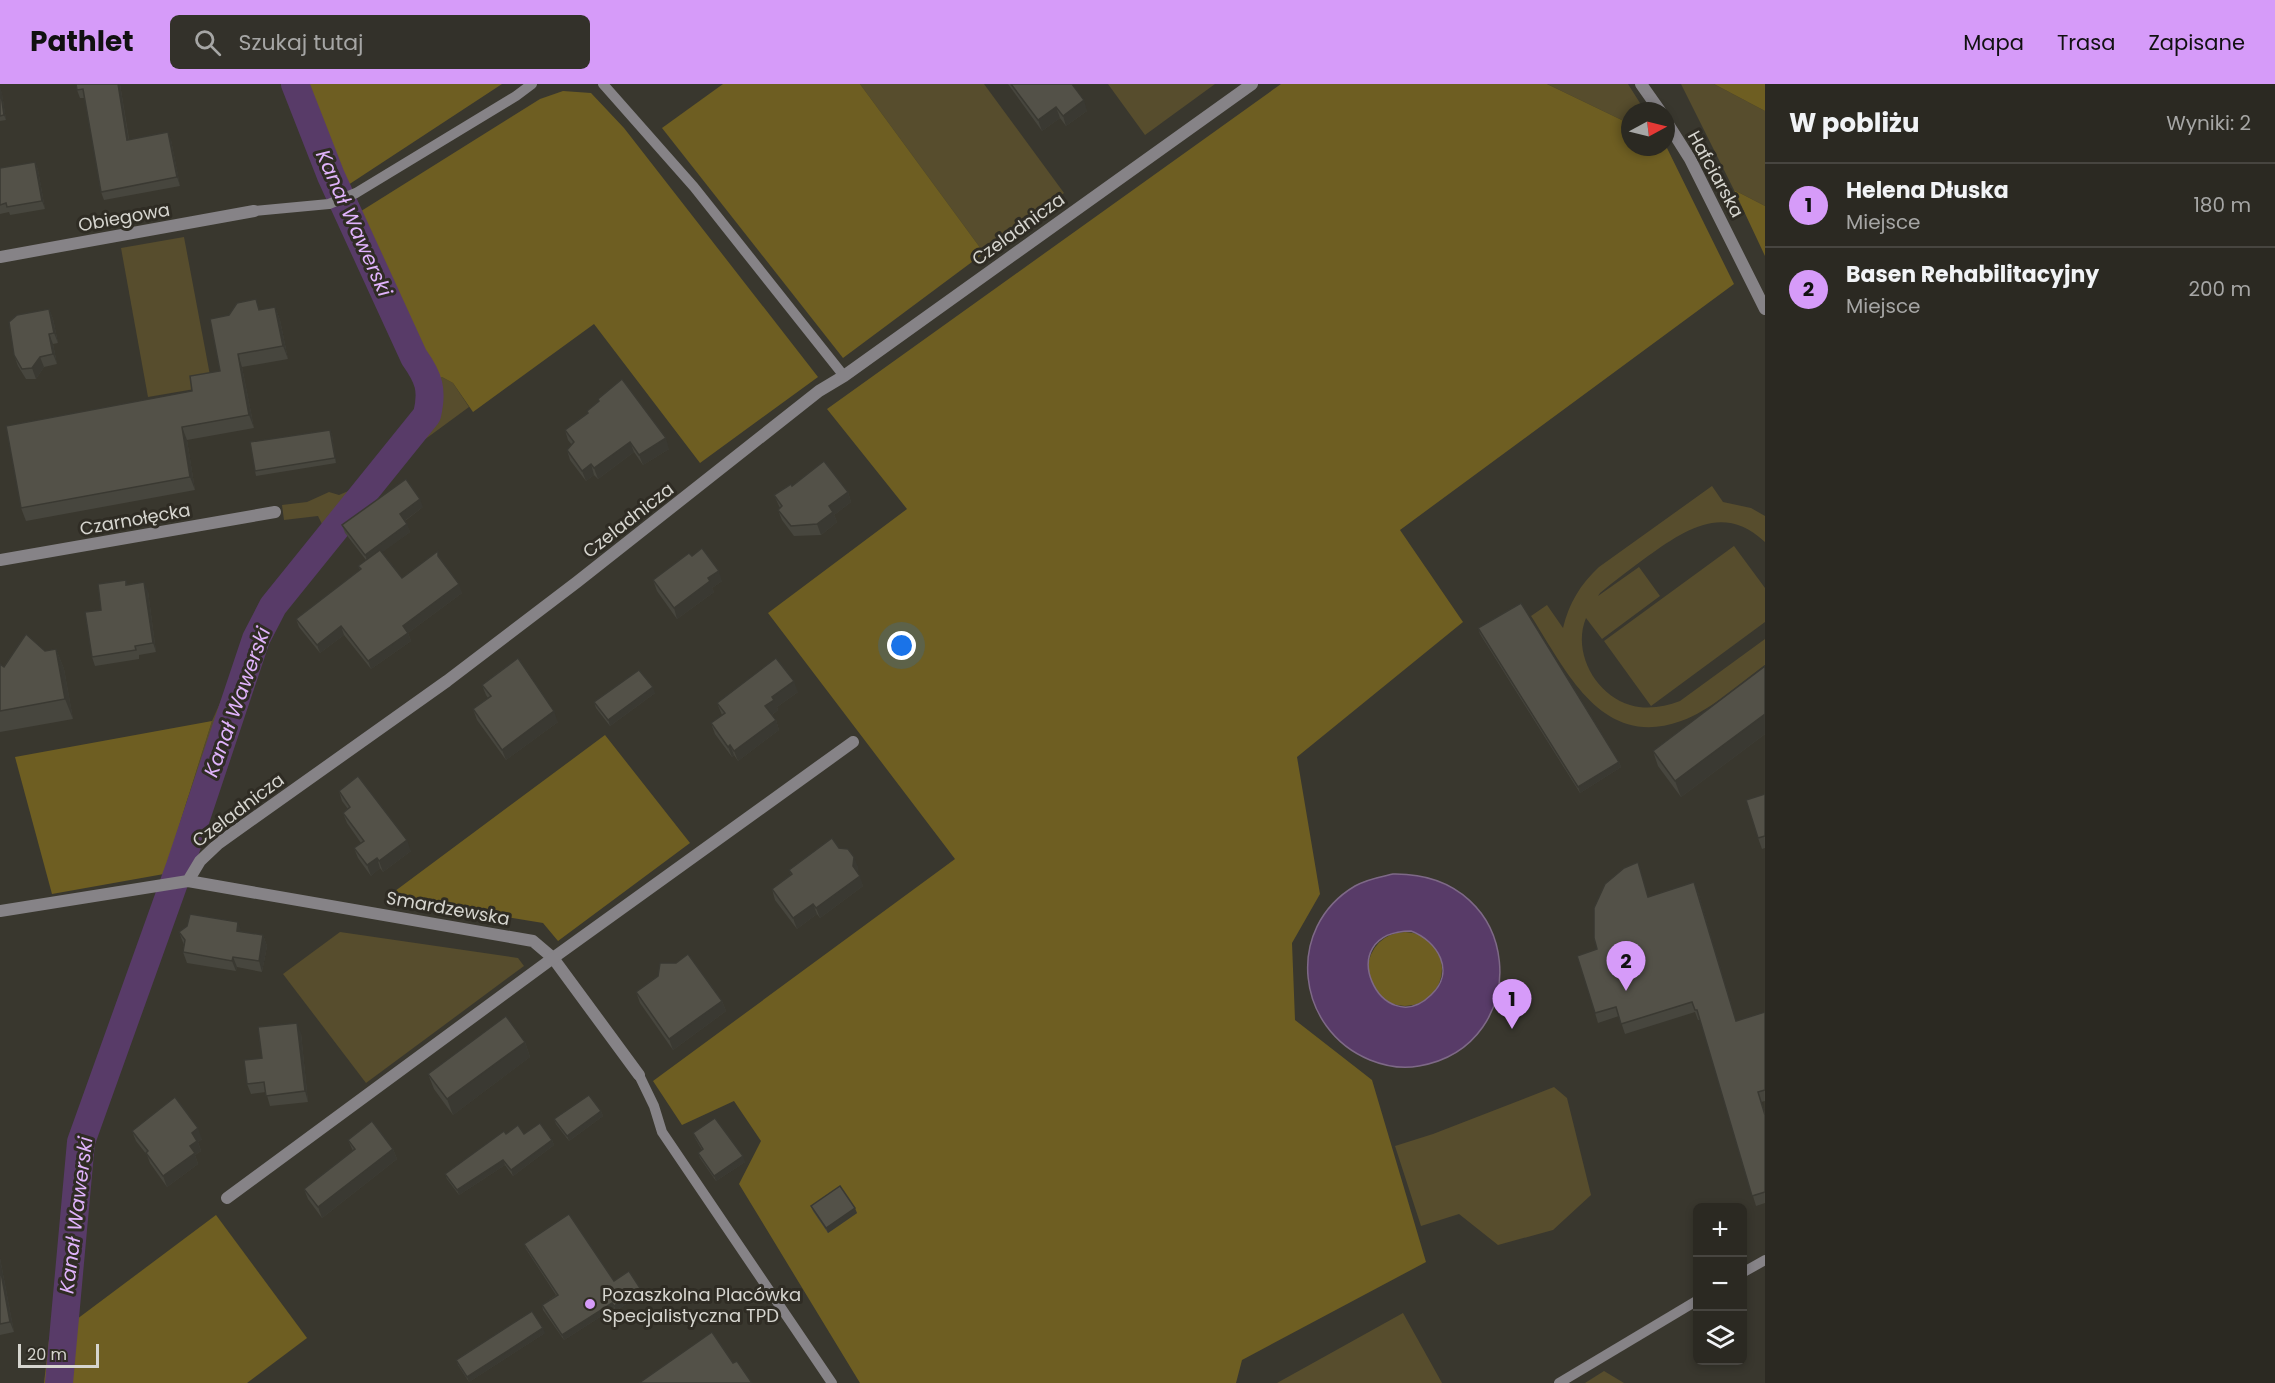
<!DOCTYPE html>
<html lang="pl">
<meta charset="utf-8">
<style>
body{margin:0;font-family:Poppins,sans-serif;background:#33312a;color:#f1f3f6}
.controls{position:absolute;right:18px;bottom:18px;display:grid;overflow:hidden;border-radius:9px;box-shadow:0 3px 9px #0003}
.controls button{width:54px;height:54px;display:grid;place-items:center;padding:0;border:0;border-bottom:2px solid #474540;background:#2b2922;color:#f1f3f6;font:30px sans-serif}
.compass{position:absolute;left:1621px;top:18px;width:54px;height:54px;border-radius:50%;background:#2b2922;box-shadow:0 3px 9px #0003;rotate:83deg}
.scale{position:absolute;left:18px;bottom:15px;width:81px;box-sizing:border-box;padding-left:6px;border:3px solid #d6d5cf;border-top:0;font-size:16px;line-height:21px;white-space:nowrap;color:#d6d5cf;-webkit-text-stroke:4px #2f2c24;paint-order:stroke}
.you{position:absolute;left:902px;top:562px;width:21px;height:21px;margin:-15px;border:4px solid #fff;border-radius:50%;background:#1a73e8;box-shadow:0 0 0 9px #1a73e833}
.badge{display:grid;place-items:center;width:39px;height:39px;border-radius:50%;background:#d69bf9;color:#111;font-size:20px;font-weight:700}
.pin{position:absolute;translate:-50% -50px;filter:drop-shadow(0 2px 3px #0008)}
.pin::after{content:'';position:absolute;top:32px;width:21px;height:18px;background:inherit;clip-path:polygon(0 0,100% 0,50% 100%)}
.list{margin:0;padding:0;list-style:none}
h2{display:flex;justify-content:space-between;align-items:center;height:78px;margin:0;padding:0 24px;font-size:26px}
h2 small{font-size:20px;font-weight:400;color:#a6a6a5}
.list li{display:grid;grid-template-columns:39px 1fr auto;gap:18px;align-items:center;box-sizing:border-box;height:84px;padding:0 24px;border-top:2px solid #474540}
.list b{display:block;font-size:22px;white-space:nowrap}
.list p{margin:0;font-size:20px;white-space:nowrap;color:#a6a6a5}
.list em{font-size:20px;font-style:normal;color:#a6a6a5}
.icon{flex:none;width:33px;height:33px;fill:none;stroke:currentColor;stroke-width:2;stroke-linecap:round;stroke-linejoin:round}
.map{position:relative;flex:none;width:1765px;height:1299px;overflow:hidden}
header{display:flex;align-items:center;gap:36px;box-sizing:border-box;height:84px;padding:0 30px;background:#d69bf9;color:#111}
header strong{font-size:28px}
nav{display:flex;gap:33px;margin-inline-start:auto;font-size:21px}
.search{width:420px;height:54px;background:#33312a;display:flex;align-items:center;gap:15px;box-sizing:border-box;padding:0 21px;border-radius:9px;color:#a6a6a5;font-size:22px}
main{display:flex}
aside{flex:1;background:#2b2922}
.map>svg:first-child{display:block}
.green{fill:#574d2d}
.forest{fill:#6e5e22}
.water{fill:#583b68;stroke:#7e6987;stroke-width:1.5;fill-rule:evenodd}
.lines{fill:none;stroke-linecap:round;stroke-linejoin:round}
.canal{stroke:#583b68;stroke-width:28}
.service{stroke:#868387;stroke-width:10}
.minor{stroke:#868387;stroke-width:12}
.wall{fill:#47463e}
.shaded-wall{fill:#3a3932}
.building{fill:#535148;stroke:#3a3932;stroke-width:1.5}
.poi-dot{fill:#d69bf9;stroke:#2f2c24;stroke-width:2}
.labels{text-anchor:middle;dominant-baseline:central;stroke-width:6;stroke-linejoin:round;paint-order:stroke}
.street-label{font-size:18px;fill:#d6d5cf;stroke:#2f2c24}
.poi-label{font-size:18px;fill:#d6d5cf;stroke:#2f2c24;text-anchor:start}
.water-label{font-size:20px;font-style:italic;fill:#e0b3fc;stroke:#2f2c24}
</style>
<header>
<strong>Pathlet</strong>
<div class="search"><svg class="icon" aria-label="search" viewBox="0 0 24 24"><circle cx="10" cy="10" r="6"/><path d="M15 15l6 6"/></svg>Szukaj tutaj</div>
<nav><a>Mapa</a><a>Trasa</a><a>Zapisane</a></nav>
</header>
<main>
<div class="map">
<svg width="1765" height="1299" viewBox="0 0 1765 1299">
<rect width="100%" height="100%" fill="#39372e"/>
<g class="green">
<path d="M281 0H299L302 10 345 103 328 110Z"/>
<path d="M860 0H984L1064 109 984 169Z"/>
<path d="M1108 0H1215L1145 51Z"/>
<path d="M1547 0H1628L1645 27H1630V40Z"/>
<path d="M1681 0H1714L1765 27V122L1734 106Z"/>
<path d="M353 120 437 296 442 293 453 299 469 323 405 370 343 447 273 542 264 558 196 755 170 772 212 637 266 515 323 442 318 432 284 436 282 421 307 418 329 408 339 411 360 402 420 318 421 304 412 280 336 127Z"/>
<path d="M184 153 212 302 148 313 121 164Z"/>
<path d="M1712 402 1723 418 1751 424 1765 432V458C1724 419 1686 445 1648 472 1632 484 1615 496 1600 509L1598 512 1639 483 1660 512 1602 555 1586 534C1572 568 1595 610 1630 621 1647 626 1664 623 1680 617L1765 555V581C1740 599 1710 627 1681 637 1601 666 1566 586 1531 532L1547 521 1563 544C1569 519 1580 501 1599 483Z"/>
<path d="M1734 462 1765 504V538L1651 622 1604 557Z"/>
<path d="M155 815 176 818 91 1069 76 1217 52 1235 69 1069 74 1059 73 1049Z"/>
<path d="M340 848 518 874 524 882 366 999 283 890Z"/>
<path d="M1554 1003 1567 1014 1591 1111 1553 1146 1498 1161 1459 1130 1421 1142 1395 1062 1433 1050Z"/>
<path d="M1403 1229 1442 1299H1277Z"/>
<path d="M1604 1287 1624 1299H1585Z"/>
</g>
<g class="forest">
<path d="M299 0H502L345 103 302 10Z"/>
<path d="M723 0H860L984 169 843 274 662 44Z"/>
<path d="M1281 0H1547L1630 40V63L1666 62 1734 200 1400 446 1463 538 1297 673 1320 810 1292 859 1295 936 1372 996 1426 1178 1242 1276 1236 1299H860L739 1100 761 1057 734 1017 682 1041 653 997 955 775 768 529 907 425 827 325Z"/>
<path d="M1714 0H1765V27Z"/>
<path d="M563 7 591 9 624 44 818 293 700 379 594 240 473 328 453 299 442 293 437 296 358 129 540 15Z"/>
<path d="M1734 106 1765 122V172Z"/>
<path d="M212 637 164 790 52 810 15 673Z"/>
<path d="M605 651 690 759 558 857 543 839 387 813Z"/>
<circle cx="1405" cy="885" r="37"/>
<path d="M216 1131 307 1254 247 1299H44L49 1256Z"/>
</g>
<path class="water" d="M1393 790C1526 788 1535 962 1419 982 1403 985 1385 982 1370 976 1296 946 1284 844 1355 802 1367 795 1380 793 1393 790ZM1411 847C1438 857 1456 888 1431 911 1382 959 1329 848 1411 847Z"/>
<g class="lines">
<path class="canal" d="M59 1299 81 1058 180 782 256 555 273 522 427 331C433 306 429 294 414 273L331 92 295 0"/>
<g class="service">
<path d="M603 0 694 103 844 292"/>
<path d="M254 127 329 120 356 109 516 12 532 0"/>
<path d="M639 991 654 1022 662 1048 832 1299"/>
<path d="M1742 1189 1765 1176"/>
<path d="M1559 1299 1698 1216"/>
</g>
<g class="minor">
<path d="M1641 0 1660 27"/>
<path d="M1666 37 1690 75 1765 225"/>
<path d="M0 173 254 127"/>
<path d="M0 476 275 428"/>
<path d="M188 797 533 857 553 874 639 991"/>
<path d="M0 827 188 797 200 777 219 759 447 597 577 498 819 307 844 292 1252 0"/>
<path d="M227 1114 553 874 853 658"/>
</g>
</g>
<g class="wall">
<path d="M120 0 129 55 171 56 180 102 104 116 101 108 85 14H80L77 6Z"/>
<path d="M1008 0H1072L1087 27 1066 42 1060 34 1042 47Z"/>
<path d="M0 4 2 10 6 36 0 37Z"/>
<path d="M35 78 38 86 45 125 10 131 9 128 0 130V84Z"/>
<path d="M275 223 280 236 288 275 242 283 254 344 187 356 195 406 26 437 21 424 192 307 220 287 260 226Z"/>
<path d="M49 225 53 235 58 259 53 260 57 280 44 283 36 295H26L18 282 14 271Z"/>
<path d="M598 315 669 365 643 381 634 368 598 395 594 391 586 397 570 376 567 366 572 361 568 356 565 346 588 330 587 327 599 318Z"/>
<path d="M330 346 332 351 336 379 256 392 255 387Z"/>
<path d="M792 402 848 408 851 418 834 431 837 438 821 451 794 452 782 436 778 426 780 424 774 411Z"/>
<path d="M423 423 405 437 410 448 382 468 402 494 441 476 462 509 408 549 411 557 371 585 344 551 320 569 299 543 296 535 360 486 358 482 366 476 345 449 342 441Z"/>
<path d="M692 472 722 497 712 504 714 508 677 535 657 507 653 496Z"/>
<path d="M126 496 127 501 148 507 156 568 139 571V575L95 582 92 573 101 526Z"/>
<path d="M1478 544 1619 678 1621 683 1580 709 1480 550Z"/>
<path d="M56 565 64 585 73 635 0 648V580L4 583 45 567Z"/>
<path d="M1765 582V650L1681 713 1658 682 1653 667Z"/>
<path d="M482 601 558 638 506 676 477 636 473 625 488 614 486 611Z"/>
<path d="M798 608 777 623 778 626 772 631 776 636 779 646 738 677 734 671 732 673 715 650 711 639 722 631 717 619Z"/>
<path d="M655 609 610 642 596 624 594 618Z"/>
<path d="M339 707 411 767 383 788 380 784 371 792 358 774 354 764 361 759 347 739 343 729 348 725 342 717Z"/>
<path d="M1765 710V764L1762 765 1758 754Z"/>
<path d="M839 764 858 783 857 788 863 802 820 834 817 830 797 845 775 816 772 805 791 791 789 786Z"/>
<path d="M1638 778 1648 812 1698 808 1736 937 1765 928V1017L1761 1018 1765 1029V1119L1756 1122 1700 936H1698L1695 928 1625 950 1619 932 1598 939 1595 929 1597 865Z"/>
<path d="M179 848H242L263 851 267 862 262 888 237 883 236 887 187 879 183 868 184 861Z"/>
<path d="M658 892 722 917 726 927 673 966 640 919 636 908Z"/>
<path d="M301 949 308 1018 270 1022 266 1008 251 1010 247 1000 262 974Z"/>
<path d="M525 958 530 973 453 1031 434 1005 428 990Z"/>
<path d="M601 1027 603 1032 569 1057 556 1040 554 1035Z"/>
<path d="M132 1047 202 1055 198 1058 201 1067 195 1071 198 1080 167 1103 150 1079 147 1071 136 1057Z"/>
<path d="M693 1049 745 1078 716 1097 700 1074 698 1069 702 1066 695 1054Z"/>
<path d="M524 1050 552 1056 554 1061 513 1092 505 1081 459 1111 447 1095 445 1090Z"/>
<path d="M348 1056 393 1065 397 1075 322 1134 308 1115 304 1105 353 1067Z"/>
<path d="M811 1122 857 1129 828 1149 813 1127Z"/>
<path d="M524 1160 614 1197 642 1209 616 1227 614 1224 564 1256 543 1226 542 1221 556 1211 526 1165Z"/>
<path d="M0 1174 14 1248 0 1251Z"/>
<path d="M545 1249 469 1298 458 1281 456 1276Z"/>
</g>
<g class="shaded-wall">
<path d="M118 0H120L130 64 127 56Z"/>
<path d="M0 4 2 10 6 36 4 31Z"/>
<path d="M1084 16 1087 27 1066 42 1063 32Z"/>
<path d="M1056 23 1060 34 1042 47 1038 36Z"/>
<path d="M168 48 171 56 180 102 177 93Z"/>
<path d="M35 78 38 86 45 125 42 117Z"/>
<path d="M275 223 280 236 288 275 283 262Z"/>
<path d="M49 225 53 235 58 259 54 249Z"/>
<path d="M49 250 53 260 57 280 53 270Z"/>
<path d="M238 270 242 283 254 344 249 331Z"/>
<path d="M40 273 44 283 36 295 32 284Z"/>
<path d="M182 343 187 356 195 406 190 393Z"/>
<path d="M330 346 332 351 336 379 335 374Z"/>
<path d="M666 354 669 365 643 381 639 371Z"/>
<path d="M630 358 634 368 598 395 594 384Z"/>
<path d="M591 380 594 391 586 397 582 387Z"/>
<path d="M848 408 851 418 834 431 837 438 821 451 817 440 829 422Z"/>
<path d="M420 415 423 423 403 438 400 430Z"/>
<path d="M407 440 410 448 368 479 365 471Z"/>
<path d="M719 487 722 497 712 504 714 508 677 535 674 524 708 494Z"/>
<path d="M144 498 148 507 156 568 153 559Z"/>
<path d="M459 500 462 509 408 549 411 557 371 585 368 577 403 542Z"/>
<path d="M341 542 344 551 320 569 317 561Z"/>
<path d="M56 565 64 585 73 635 65 615Z"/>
<path d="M794 597 798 608 777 623 778 626 769 633 765 622 772 613Z"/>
<path d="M653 603 655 609 610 642 608 636Z"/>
<path d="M554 627 558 638 506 676 502 666Z"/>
<path d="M1765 630V650L1681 713 1675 697Z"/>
<path d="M776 636 779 646 738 677 734 667Z"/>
<path d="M730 661 734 671 732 673 728 663Z"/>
<path d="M1619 678 1621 683 1580 709 1578 703Z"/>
<path d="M407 756 411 767 383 788 379 777Z"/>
<path d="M854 773 858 783 857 793 853 782Z"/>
<path d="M377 774 380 784 371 792 367 781Z"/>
<path d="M860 792 863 802 820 834 816 824Z"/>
<path d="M1694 798 1698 808 1739 947 1736 937Z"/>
<path d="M813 820 817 830 797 845 793 834Z"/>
<path d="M238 838 242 849 237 847Z"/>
<path d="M263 851 267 862 262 888 259 877Z"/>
<path d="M233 873 237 883 236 887 232 877Z"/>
<path d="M722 917 726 927 673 966 669 955Z"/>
<path d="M297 939 301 949 308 1018 305 1007Z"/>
<path d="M525 958 530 973 453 1031 447 1015Z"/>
<path d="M601 1027 603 1032 569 1057 567 1052Z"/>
<path d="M198 1044 202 1055 198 1058 201 1067 195 1071 198 1080 167 1103 163 1092 190 1062 192 1049Z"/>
<path d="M552 1056 554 1061 513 1092 511 1086Z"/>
<path d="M393 1065 397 1075 322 1134 318 1123Z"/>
<path d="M743 1072 745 1078 716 1097 714 1092Z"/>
<path d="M503 1076 505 1081 459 1111 457 1106Z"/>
<path d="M855 1124 857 1129 828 1149 826 1144Z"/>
<path d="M0 1174 14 1248 10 1238 0 1183Z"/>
<path d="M640 1204 642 1209 616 1227 614 1222Z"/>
<path d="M612 1219 614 1224 564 1256 562 1251Z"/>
<path d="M543 1244 545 1249 469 1298 467 1293Z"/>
</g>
<g class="building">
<path d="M76 0H118L127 56 168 48 177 93 101 108 83 5 77 6Z"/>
<path d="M1011 0H1072L1084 16 1063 32 1056 23 1038 36Z"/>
<path d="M0 4 4 31 0 32Z"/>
<path d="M35 78 42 117 7 123 6 119 0 121V84Z"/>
<path d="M256 215 259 226 275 223 283 262 238 270 249 331 182 343 190 393 21 424 6 342 192 307 190 292 220 287 210 235 229 231 237 219Z"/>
<path d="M49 225 54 249 49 250 53 270 40 273 32 284 22 285 14 271 9 238 17 231Z"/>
<path d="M622 295 666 354 639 371 630 358 594 384 591 380 582 387 567 366 574 358 565 346 588 329 587 327 599 317 598 315Z"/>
<path d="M330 346 335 374 255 387 250 358Z"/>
<path d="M824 377 848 408 829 422 833 428 817 440 791 442 778 426 782 422 774 411 791 400 792 402Z"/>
<path d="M406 395 420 415 400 430 407 440 365 471 342 441Z"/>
<path d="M702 464 719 487 708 494 710 497 674 524 653 496 689 469 692 472Z"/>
<path d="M380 466 402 494 438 467V472L459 500 403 542 408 549 368 577 341 542 317 561 296 535 361 485 358 482Z"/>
<path d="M126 496V501L144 498 153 559 135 562 136 566 92 573 85 528 101 526 98 500Z"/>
<path d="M1521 519 1619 678 1578 703 1478 544Z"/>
<path d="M26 550 45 567 56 565 65 615 0 627V580L4 583Z"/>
<path d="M518 574 554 627 502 666 473 625 491 612 482 601Z"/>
<path d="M776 574 794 597 772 613 774 616 765 622 776 636 734 667 730 661 728 663 711 639 725 629 717 619Z"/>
<path d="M1765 582V630L1675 697 1653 667Z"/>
<path d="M639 586 653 603 608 636 594 618Z"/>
<path d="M358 692 407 756 379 777 377 774 367 781 354 764 364 757 343 729 350 723 339 707Z"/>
<path d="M1765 710V752L1758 754 1746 716Z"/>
<path d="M832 754 839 764 848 765 854 773 853 782 860 792 816 824 813 820 793 834 772 805 792 790 789 786Z"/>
<path d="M1638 778 1648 813 1694 798 1736 937 1765 928V1006L1758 1008 1765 1031V1108L1752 1112 1697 926H1695L1692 918 1621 940 1616 923 1595 929 1577 872 1597 865 1594 854V824L1605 800 1624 784Z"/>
<path d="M190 830 238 838 237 847 263 851 259 877 233 873 232 877 183 868 185 856 179 848 187 842Z"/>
<path d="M688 870 722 917 669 955 636 908 658 892 660 879H676Z"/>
<path d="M506 932 525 958 447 1015 428 990Z"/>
<path d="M297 939 305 1007 266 1012 264 998 247 1000 244 976 262 974 258 943Z"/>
<path d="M589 1011 601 1027 567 1052 554 1035Z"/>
<path d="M175 1013 198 1044 192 1049 197 1057 190 1062 195 1069 163 1092 146 1069 148 1067 132 1047Z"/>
<path d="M715 1034 743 1072 714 1092 698 1069 703 1065 693 1049Z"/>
<path d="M372 1037 393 1065 318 1123 304 1105 355 1065 348 1056Z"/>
<path d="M540 1039 552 1056 511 1086 503 1076 457 1106 445 1090 504 1047 506 1050 518 1041 524 1050Z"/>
<path d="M840 1102 855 1124 826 1144 811 1122Z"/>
<path d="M569 1130 614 1197 629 1187 640 1204 614 1222 612 1219 562 1251 542 1221 558 1211 524 1160Z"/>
<path d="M0 1183 10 1238 0 1240Z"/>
<path d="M532 1227 543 1244 467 1293 456 1276Z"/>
<path d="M712 1248 733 1279 737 1277 752 1299H639Z"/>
</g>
<circle class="poi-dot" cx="590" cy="1220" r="6"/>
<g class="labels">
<g class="street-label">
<text transform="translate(1716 90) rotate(61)">Hafciarska</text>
<text transform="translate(124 133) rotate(-10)">Obiegowa</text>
<text transform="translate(1018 145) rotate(-36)">Czeladnicza</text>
<text transform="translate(135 435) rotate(-10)">Czarnołęcka</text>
<text transform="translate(628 436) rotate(-38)">Czeladnicza</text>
<text transform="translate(238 726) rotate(-37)">Czeladnicza</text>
<text transform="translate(448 824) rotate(10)">Smardzewska</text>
</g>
<g class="poi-label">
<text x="602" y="1210">Pozaszkolna Placówka<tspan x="602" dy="21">Specjalistyczna TPD</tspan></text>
</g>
<g class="water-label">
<text transform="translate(354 139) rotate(66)">Kanał Wawerski</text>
<text transform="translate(237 618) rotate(-70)">Kanał Wawerski</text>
<text transform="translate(76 1131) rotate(-83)">Kanał Wawerski</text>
</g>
</g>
</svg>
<div class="controls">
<button>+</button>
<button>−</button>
<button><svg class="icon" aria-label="layers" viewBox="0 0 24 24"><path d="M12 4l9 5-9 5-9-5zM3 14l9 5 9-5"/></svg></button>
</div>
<svg class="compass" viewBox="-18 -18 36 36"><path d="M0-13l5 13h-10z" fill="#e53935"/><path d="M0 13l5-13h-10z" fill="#a6a6a5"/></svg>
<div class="scale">20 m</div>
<div class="you"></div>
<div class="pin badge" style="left:1512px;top:945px">1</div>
<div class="pin badge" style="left:1626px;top:907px">2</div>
</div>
<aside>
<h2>W pobliżu<small>Wyniki: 2</small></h2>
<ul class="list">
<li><span class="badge">1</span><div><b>Helena Dłuska</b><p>Miejsce</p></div><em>180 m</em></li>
<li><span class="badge">2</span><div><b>Basen Rehabilitacyjny</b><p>Miejsce</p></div><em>200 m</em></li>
</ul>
</aside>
</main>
